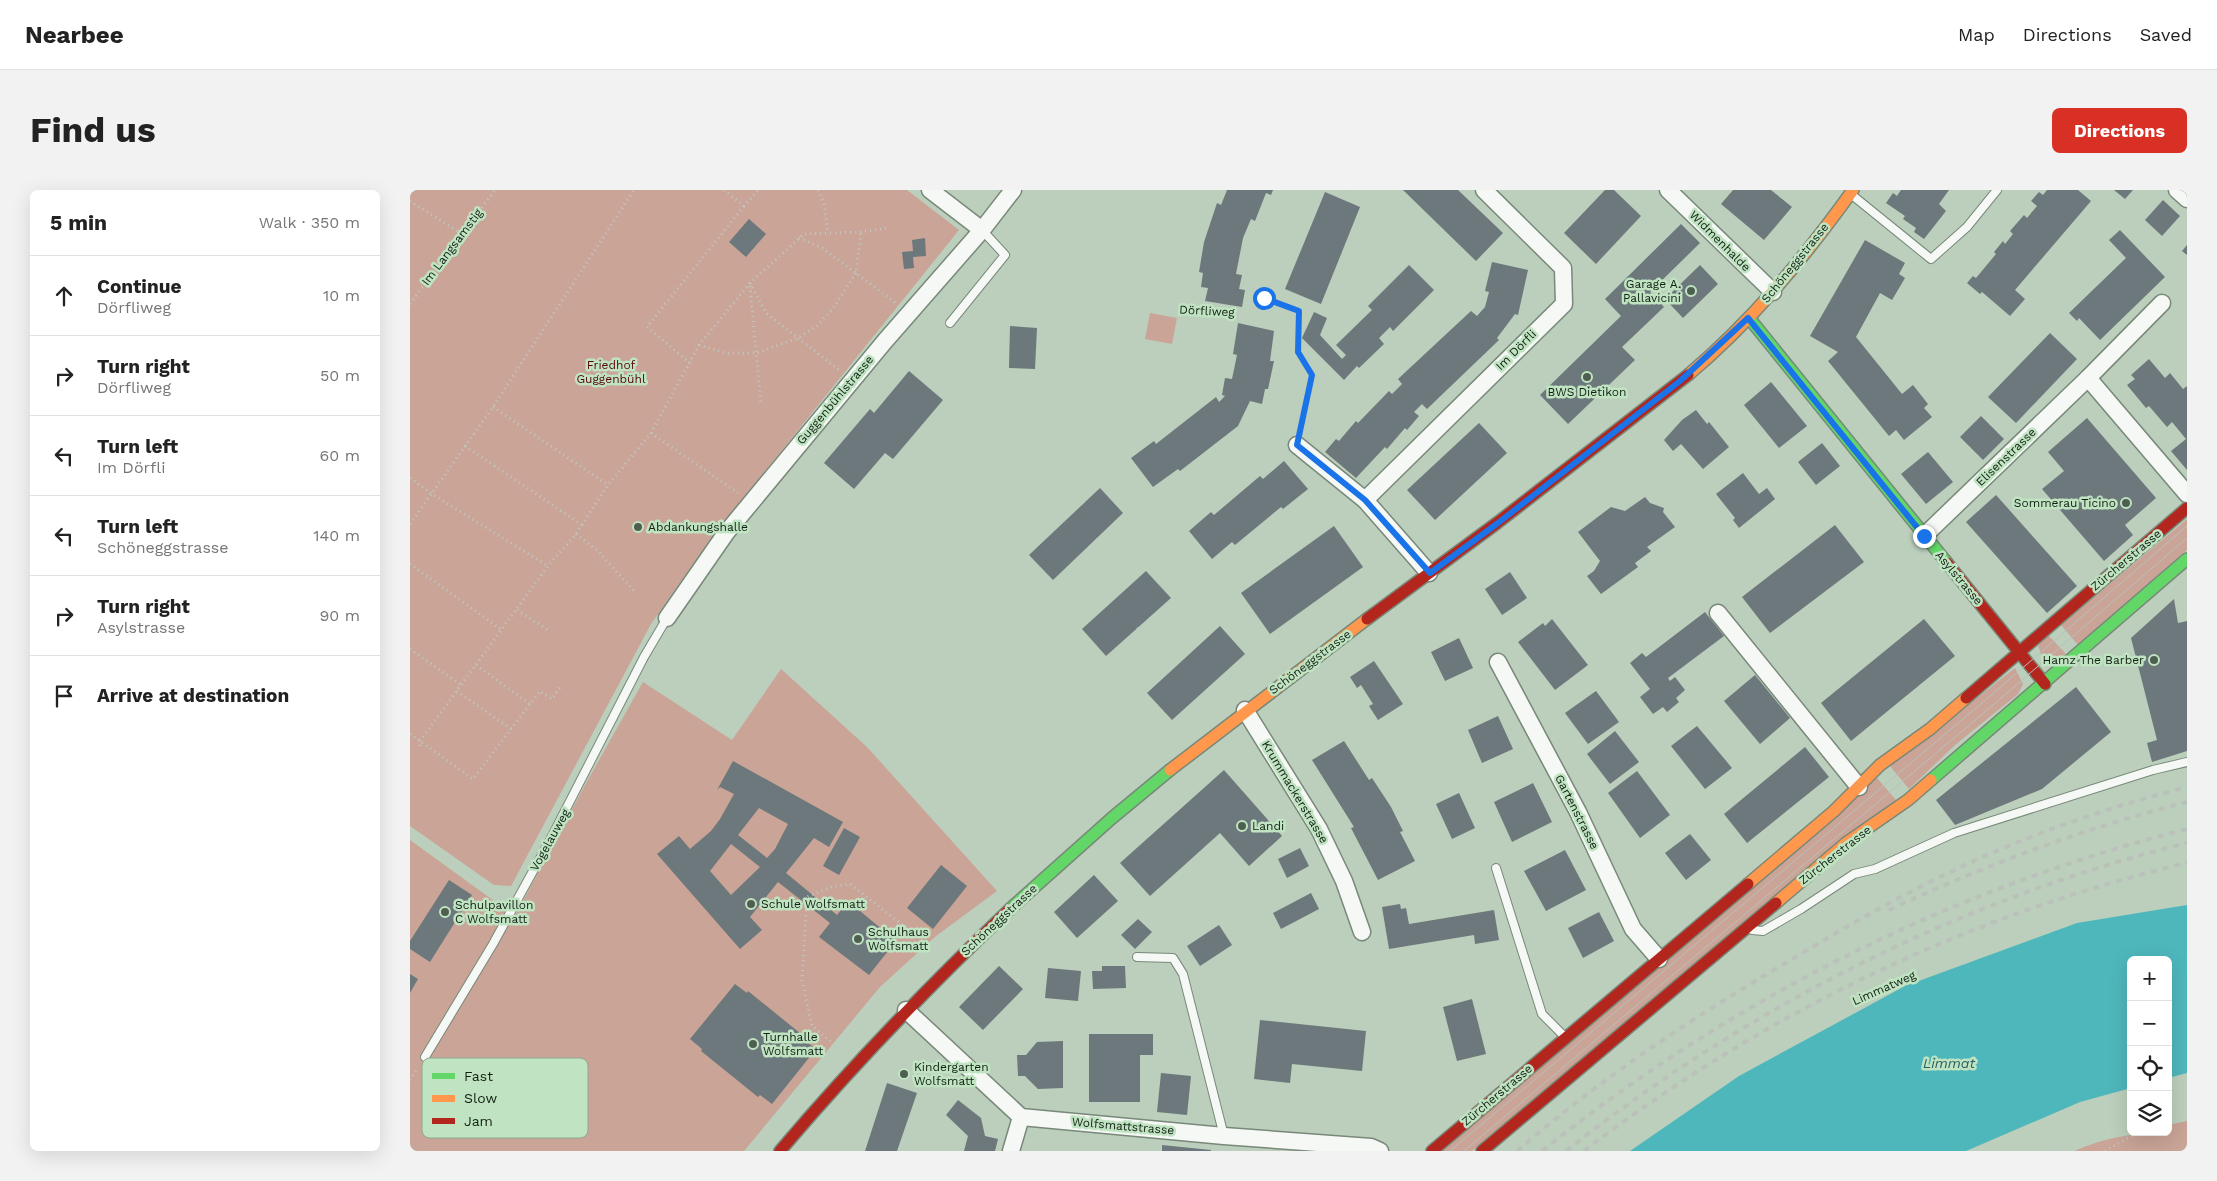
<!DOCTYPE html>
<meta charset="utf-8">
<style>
body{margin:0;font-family:"Work Sans",sans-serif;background:#f2f2f2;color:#222}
.controls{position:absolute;right:15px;bottom:15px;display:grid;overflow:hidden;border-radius:8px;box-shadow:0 5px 20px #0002}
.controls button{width:45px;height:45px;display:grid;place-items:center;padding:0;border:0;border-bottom:1px solid #e0e0e0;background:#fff;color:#222;font:25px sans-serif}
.stop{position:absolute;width:15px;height:15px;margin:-11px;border:4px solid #1a73e8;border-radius:50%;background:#fff}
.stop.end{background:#1a73e8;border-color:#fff;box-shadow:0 1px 5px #0008}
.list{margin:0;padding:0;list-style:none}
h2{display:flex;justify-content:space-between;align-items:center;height:65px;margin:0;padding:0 20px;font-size:21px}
h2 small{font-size:16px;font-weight:400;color:#767676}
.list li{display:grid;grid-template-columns:32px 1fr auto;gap:15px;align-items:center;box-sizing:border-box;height:80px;padding:0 20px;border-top:1px solid #e0e0e0}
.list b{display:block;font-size:19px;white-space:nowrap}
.list p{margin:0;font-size:16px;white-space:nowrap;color:#767676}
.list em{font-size:16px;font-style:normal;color:#767676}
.icon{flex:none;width:28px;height:28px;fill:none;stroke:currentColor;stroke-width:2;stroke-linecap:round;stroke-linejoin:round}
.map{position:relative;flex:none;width:1777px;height:961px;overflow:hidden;border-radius:8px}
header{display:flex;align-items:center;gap:30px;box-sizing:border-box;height:70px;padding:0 25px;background:#fff;border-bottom:1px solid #e0e0e0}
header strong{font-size:24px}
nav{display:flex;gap:28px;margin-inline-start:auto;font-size:18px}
.intro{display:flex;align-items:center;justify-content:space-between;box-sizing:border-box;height:120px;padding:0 30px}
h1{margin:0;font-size:35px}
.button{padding:12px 22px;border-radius:8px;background:#d93025;color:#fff;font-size:18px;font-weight:700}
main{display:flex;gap:30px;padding:0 30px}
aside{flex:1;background:#fff;border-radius:8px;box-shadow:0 5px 20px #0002}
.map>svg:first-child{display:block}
.green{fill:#c9a497}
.water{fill:#4eb7bc}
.building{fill:#6c787b;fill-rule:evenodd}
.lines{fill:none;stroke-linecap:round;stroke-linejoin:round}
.lane-casing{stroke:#788879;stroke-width:10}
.street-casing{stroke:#788879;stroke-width:19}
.fast-casing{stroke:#788879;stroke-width:14}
.slow-casing{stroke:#788879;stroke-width:14}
.jam-casing{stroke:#788879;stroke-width:14}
.path{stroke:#c2c8c3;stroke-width:3;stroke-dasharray:1 4;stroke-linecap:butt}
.lane{stroke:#f5f8f5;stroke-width:8}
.street{stroke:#f5f8f5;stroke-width:16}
.fast{stroke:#63d668;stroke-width:11}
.slow{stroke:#ff974d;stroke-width:11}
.jam{stroke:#b3261e;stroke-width:11}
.tram{stroke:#bac0ba;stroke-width:1}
.rail{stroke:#bac0ba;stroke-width:4;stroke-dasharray:6 6;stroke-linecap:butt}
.route{stroke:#1a73e8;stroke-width:6}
.poi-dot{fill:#4e5e4f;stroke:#c0e4c2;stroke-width:2}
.labels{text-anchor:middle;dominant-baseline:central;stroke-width:5;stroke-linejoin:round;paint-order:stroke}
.street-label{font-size:12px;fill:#132115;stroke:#c0e4c2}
.poi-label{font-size:12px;fill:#132115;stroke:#c0e4c2;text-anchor:start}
.park-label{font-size:12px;fill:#580608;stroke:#c0e4c2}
.water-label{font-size:14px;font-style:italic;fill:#285d64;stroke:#c0e4c2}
.key{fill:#c0e4c2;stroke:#8caa8e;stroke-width:1}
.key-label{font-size:14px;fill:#132115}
</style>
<header>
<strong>Nearbee</strong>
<nav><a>Map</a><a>Directions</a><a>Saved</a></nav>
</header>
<div class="intro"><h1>Find us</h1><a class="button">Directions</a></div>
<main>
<aside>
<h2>5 min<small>Walk · 350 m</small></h2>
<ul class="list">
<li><svg class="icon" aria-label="ahead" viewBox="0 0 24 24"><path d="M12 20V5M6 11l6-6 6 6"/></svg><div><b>Continue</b><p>Dörfliweg</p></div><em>10 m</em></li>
<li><svg class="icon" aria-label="right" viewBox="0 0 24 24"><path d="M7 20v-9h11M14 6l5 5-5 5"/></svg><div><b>Turn right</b><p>Dörfliweg</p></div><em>50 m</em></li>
<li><svg class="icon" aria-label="left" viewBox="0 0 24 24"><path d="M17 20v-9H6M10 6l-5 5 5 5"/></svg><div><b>Turn left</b><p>Im Dörfli</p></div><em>60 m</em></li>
<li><svg class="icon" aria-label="left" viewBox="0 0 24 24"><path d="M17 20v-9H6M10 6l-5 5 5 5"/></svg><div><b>Turn left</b><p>Schöneggstrasse</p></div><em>140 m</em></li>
<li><svg class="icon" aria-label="right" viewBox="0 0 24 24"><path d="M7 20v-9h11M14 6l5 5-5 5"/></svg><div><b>Turn right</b><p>Asylstrasse</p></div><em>90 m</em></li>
<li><svg class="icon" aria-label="arrive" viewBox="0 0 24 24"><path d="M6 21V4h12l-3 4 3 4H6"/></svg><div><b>Arrive at destination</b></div></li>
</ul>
</aside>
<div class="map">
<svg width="1777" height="961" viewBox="0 0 1777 961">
<rect width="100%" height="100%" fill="#bbcfbc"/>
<g class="green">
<path d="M0 0H497L549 40 299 351 241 434 101 696 84 695 0 636Z"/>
<path d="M740 123 767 128 762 154 735 149Z"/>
<path d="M1777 329V360L1668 455 1651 435Z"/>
<path d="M1638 445 1656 464 1640 473 1632 466 1628 456Z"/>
<path d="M1605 478 1613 494 1608 504 1545 555 1499 599 1480 576Z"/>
<path d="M371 479 457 557 587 701 526 746 470 797 334 961H0V650L105 726 175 595 233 492 322 550Z"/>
<path d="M1467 588 1486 610 1062 961H1032Z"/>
<path d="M1777 931V961H1664C1694 948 1726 942 1758 942V935Z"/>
</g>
<path class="water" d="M1777 715V883L1758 888V770H1721V898L1670 912 1556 961H1220L1329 886 1495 796 1667 733Z"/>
<g class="building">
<path d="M817 0H863L861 5 856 3 845 31 841 29 833 48 826 84 832 85 829 99 835 100 832 117 795 111 798 98 791 97 793 83 789 82 794 52 807 13 811 15Z"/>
<path d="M993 0H1048L1093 43 1066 71Z"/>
<path d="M1195 0H1204L1231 26 1186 74 1154 43Z"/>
<path d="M1323 0H1361L1382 17 1354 50 1311 14Z"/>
<path d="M1491 0H1539L1529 14 1536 21 1514 49 1504 42 1506 38 1493 29 1495 26 1476 13 1483 3 1487 6Z"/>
<path d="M1637 0H1668L1681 11 1605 100 1615 109 1600 126 1572 102 1570 104 1557 93 1563 86 1566 88 1586 64 1584 62 1593 51 1595 54 1603 44 1600 41 1614 25 1617 28 1627 16 1621 11 1629 2 1633 5Z"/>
<path d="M1704 0H1723L1715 9Z"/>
<path d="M915 2 950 17 911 114 875 99Z"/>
<path d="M1753 10 1770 26 1752 46 1735 30Z"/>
<path d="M339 29 356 44 336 67 319 52Z"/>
<path d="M1271 34 1290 53 1240 102 1254 117 1212 157 1225 170 1158 234 1130 205 1211 126 1195 109Z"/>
<path d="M1710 40 1755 87 1690 150 1669 128 1667 131 1659 123 1716 68 1699 50Z"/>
<path d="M515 48 516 66 503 67 504 78 494 79 492 62 503 61 502 50Z"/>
<path d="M1455 50 1495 73 1489 84 1495 88 1482 110 1470 103 1446 147 1492 204 1503 195 1518 214 1514 218 1522 227 1494 250 1486 240 1479 246 1418 171 1428 162 1400 146Z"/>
<path d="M1777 55V65L1772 61Z"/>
<path d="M1082 72 1118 80 1108 125 1105 124 1087 148 1089 150 1017 219 1012 214 1004 222 1009 226 997 240 995 238 977 259 975 257 946 288 915 262 926 249 929 251 946 231 948 233 979 201 982 204 992 194 988 189 1061 121 1067 126 1075 117 1079 102 1075 101Z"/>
<path d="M999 75 1024 100 983 141 980 137 969 148 974 154 949 178 947 176 934 190 892 148 904 122 917 128 910 145 932 169 936 165 926 155 962 120 958 116Z"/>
<path d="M1290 75 1308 94 1273 128 1255 109Z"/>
<path d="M828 133 864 141 860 171H864L858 199H855L852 214 840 211 828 236 770 281 768 279 743 297 721 268 744 251 746 254 806 207 809 212 815 206 812 205 815 188 822 189 827 165 823 164Z"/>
<path d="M600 136 627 138 625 179 599 178Z"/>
<path d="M1640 143 1667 169 1606 233 1578 207Z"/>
<path d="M1739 169 1755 188 1760 183 1773 199 1777 196V280L1761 261 1776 249 1762 232 1757 237 1739 216 1736 218 1717 195 1725 189 1721 185Z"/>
<path d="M499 181 533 210 483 269 475 263 444 299 414 273 460 219 464 223Z"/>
<path d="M1361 192 1397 236 1369 258 1334 215Z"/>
<path d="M1286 220 1297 234 1299 232 1319 257 1293 279 1271 254 1263 261 1254 250 1272 230Z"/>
<path d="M1571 226 1594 249 1573 270 1550 247Z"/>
<path d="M1677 228 1746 308 1715 335 1723 345 1694 371 1632 299 1654 281 1638 262Z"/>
<path d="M1069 233 1097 263 1025 330 997 300Z"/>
<path d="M1412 253 1430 276 1406 295 1388 272Z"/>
<path d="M1518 262 1543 292 1516 314 1491 284Z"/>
<path d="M874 271 898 299 873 319 871 317 825 355 822 352 802 369 779 341 801 322 804 325 850 286 853 289Z"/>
<path d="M1333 283 1349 304 1357 298 1365 309 1329 338 1323 330 1325 328 1306 304Z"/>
<path d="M690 298 713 323 643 390 619 365Z"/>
<path d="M1586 305 1667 396 1637 423 1556 332Z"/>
<path d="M1235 307 1240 313 1254 318 1253 322 1265 337 1237 357 1241 361 1225 373 1228 377 1191 404 1177 386 1184 381 1190 371 1168 342 1201 317 1215 321Z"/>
<path d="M1425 335 1454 372 1360 443 1332 407Z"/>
<path d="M924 336 953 377 860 444 831 403Z"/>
<path d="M736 381 761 408 696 466 672 439Z"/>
<path d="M1100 382 1117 408 1092 425 1075 399Z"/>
<path d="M1764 409 1768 433 1777 431V561L1742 572 1737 553 1747 550 1721 448Z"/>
<path d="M1295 422 1314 446 1258 488 1260 491 1265 487 1275 500 1266 508 1269 512 1257 522 1253 517 1243 524 1230 507 1240 499 1220 473 1232 463 1236 467Z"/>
<path d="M1142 429 1178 475 1145 500 1108 452 1133 433 1135 436Z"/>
<path d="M1514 429 1545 466 1441 551 1411 513Z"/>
<path d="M810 436 835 464 762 530 737 503Z"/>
<path d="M1049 448 1063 478 1035 491 1021 462Z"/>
<path d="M964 471 993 514 968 530 959 516 963 514 951 495 947 498 940 487Z"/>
<path d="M1345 485 1380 528 1350 554 1314 511Z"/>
<path d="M1666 497 1701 542 1632 599 1545 635 1526 610Z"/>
<path d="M1186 501 1209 532 1178 554 1155 523Z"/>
<path d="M1088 526 1103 559 1072 573 1058 540Z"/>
<path d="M1287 536 1322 578 1295 599 1261 556Z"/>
<path d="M1205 541 1229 572 1200 594 1177 564Z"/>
<path d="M934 551 959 590 962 588 981 617 993 641 990 642 1005 671 968 690 941 638 944 637 902 570Z"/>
<path d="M1395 557 1419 587 1337 653 1314 624Z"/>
<path d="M323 571 433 632 419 657 404 648 376 683 427 725 438 711 486 751 459 785 409 747 420 733 368 692 340 727 352 740 330 759 247 664 269 646 280 659 301 641 310 629 324 604 310 597 307 600ZM349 618 378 634 365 659 357 668 328 645ZM321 654 350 677 321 705 300 681Z"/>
<path d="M814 580 872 646 839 676 810 643 740 706 710 673Z"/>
<path d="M1227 581 1260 625 1230 648 1198 603Z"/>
<path d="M1123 593 1142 632 1102 652 1084 612Z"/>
<path d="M1049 603 1065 638 1042 649 1026 614Z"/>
<path d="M434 638 450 647 429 685 413 676Z"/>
<path d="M1280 644 1301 670 1276 690 1255 663Z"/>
<path d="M890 658 899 676 877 688 868 669Z"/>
<path d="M1155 660 1176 700 1136 721 1114 681Z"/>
<path d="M531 675 557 696 523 739 497 718Z"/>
<path d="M684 685 708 711 667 748 644 722Z"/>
<path d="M39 690 62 705 20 772 0 759V751Z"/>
<path d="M901 703 909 719 871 739 863 723Z"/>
<path d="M990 714 991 719 996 718 999 734 1084 720 1089 750 1065 754 1064 745 979 759 972 717Z"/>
<path d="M1189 722 1204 751 1173 768 1158 738Z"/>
<path d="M728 729 742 742 725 759 711 745Z"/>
<path d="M809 735 822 755 790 776 777 756Z"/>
<path d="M589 776 613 799 573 840 549 817Z"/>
<path d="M692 776H715L716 798 683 799 682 781H692Z"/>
<path d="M638 778 671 781 668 811 635 808Z"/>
<path d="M0 784 8 789 0 803Z"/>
<path d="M325 794 337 803 338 801 396 848 394 850 406 859 362 914 350 905 348 907 291 861 292 859 280 849Z"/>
<path d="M1062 809 1076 864 1047 871 1033 817Z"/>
<path d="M850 830 956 841 952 881 882 874 880 893 844 889Z"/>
<path d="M679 844H743V865H730V912H679Z"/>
<path d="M653 851V898L628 899 615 886H608L607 865H616L627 852Z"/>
<path d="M751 883 781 886 777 925 747 922Z"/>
<path d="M477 893 507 903 487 961H455Z"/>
<path d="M548 910 571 928 575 946 588 949 585 961H554L558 946 536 925Z"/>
<path d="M752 955 801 960V961H752Z"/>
</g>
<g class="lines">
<g class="lane-casing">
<g id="lane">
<path d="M1442 5 1521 69 1557 37 1587 0"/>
<path d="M540 133 595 65 572 40"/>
<path d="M1086 678 1132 824 1154 846"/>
<path d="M1342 740 1353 741 1391 719 1444 684 1465 679 1544 643 1743 580 1777 572"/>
<path d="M727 767 763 768 773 784 814 946"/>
<path d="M15 867 83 754 139 652 234 467 257 428"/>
</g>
</g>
<g class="street-casing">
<g id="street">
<path d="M520 0 572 40"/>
<path d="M1258 0 1363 102"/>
<path d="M1767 0 1777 9"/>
<path d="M1678 188 1777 304"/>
<path d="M887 255 955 310 1019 383"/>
<path d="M955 310 1154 114 1153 78 1074 0"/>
<path d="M1514 346 1678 188 1752 113"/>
<path d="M1308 423 1449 597"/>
<path d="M257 428 316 343 475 151 572 40 603 0"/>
<path d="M1088 472 1168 622 1223 739 1249 769"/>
<path d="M835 520 909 639 934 691 952 742"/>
<path d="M496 820 611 927 814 946 961 957 970 961"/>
<path d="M601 961 611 927"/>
</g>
</g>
<g class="fast-casing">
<g id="fast">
<path d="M1339 128 1537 373"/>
<path d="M1521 590 1777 369"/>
<path d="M600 719 702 628 760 580"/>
</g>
</g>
<g class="slow-casing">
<g id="slow">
<path d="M1278 185C1342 131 1394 68 1443 0"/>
<path d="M760 580 957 429"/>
<path d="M1338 694 1424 621 1470 575 1520 539 1556 508"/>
<path d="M1366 713 1436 653 1498 610 1521 590"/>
</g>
</g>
<g class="jam-casing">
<g id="jam">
<path d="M1537 373 1635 494"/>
<path d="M957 429 1087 333 1278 185"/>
<path d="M1556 508 1777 318"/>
<path d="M370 961C442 876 519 796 600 719"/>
<path d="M1022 961 1338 694"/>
<path d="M1072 961 1366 713"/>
</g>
</g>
<g class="path">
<path d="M314 0 334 16 348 0"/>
<path d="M408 0 414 14 418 42"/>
<path d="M714 0 709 16 706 47 711 76 726 98 747 116 768 120 840 123 854 108 889 121 887 162 902 185 890 240"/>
<path d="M0 11 52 44"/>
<path d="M389 48 412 58 486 113"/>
<path d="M340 93 356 123 429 180"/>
<path d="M340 96 351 215"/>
<path d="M1172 103 1200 87 1261 26"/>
<path d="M854 108C814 88 857 26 867 0"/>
<path d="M0 114 85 0"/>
<path d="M889 121 897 122 904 115 915 118 959 6"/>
<path d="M289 155 316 163H347L388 148 407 136 424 117 446 83 451 42"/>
<path d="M280 173 237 137 334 16"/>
<path d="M902 185 937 194 966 176 1037 100V93L1004 56 1001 44 964 6 947 7 933 0"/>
<path d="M83 217 198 295"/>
<path d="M241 243 328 303"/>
<path d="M55 256 172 335"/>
<path d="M0 288 22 304 138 376"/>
<path d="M0 334 83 217 224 0"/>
<path d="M166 344 187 360 224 401"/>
<path d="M680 355 693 374"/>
<path d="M0 374 92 440"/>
<path d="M632 397 639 398 665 390 714 362 761 352 858 477"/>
<path d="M1767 404 1772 422 1777 421"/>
<path d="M107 420 138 440"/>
<path d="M727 438 741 448 797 398"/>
<path d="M0 459 51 495"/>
<path d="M66 475 120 514"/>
<path d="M47 501 101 539"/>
<path d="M0 544 63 589 130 501 142 509 150 497"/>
<path d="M10 556V551L138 376 166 344 198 295 241 243 289 155 340 93 394 44 451 42 477 38"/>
<path d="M0 643 94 710"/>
<path d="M957 756 1028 931"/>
<path d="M432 861 402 836 392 791 397 707 421 697 440 694 526 761"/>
<path d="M0 890 8 878"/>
<path d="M1758 923 1777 919"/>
<path d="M1202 961C1224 944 1248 929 1270 913 1297 894 1324 875 1352 859 1484 782 1629 735 1777 705"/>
<path d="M1638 961 1675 946 1721 933"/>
<path d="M1695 961 1728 942"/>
</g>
<use href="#lane" class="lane"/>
<use href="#street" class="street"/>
<use href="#fast" class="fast"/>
<use href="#slow" class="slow"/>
<use href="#jam" class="jam"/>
<g class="tram">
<path d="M1040 961 1572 513 1777 336"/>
<path d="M1054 961 1576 521 1777 348"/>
</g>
<g class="rail">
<path d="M1479 720C1575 675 1675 638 1777 612"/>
<path d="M1107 961C1188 891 1277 831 1369 777 1432 739 1495 702 1562 672 1631 640 1704 616 1777 597"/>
<path d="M1132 961C1322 809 1541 699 1777 639"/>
<path d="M1156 961C1338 817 1551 709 1777 653"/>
<path d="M1174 961C1353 824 1557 725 1777 673"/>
</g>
</g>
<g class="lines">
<path class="route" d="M854 108 889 121 888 162 902 185 887 255 955 310 1020 383 1088 333 1270 191 1338 128 1514 346"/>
</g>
<g class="poi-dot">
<circle cx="1281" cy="101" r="5"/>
<circle cx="1177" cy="187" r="5"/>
<circle cx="1716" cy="313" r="5"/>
<circle cx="228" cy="337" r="5"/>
<circle cx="1744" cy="470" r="5"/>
<circle cx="832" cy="636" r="5"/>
<circle cx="341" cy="714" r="5"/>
<circle cx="35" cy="722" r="5"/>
<circle cx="448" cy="749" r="5"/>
<circle cx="343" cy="854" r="5"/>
<circle cx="494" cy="884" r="5"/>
</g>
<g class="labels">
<g class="street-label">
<text transform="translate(1310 51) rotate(45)">Widmenhalde</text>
<text transform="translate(42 57) rotate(-53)">Im Langsamstig</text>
<text transform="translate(1385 73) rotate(-51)">Schöneggstrasse</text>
<text transform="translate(797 121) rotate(3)">Dörfliweg</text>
<text transform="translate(1106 160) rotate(-45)">Im Dörfli</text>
<text transform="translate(425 210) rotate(-50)">Guggenbühlstrasse</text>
<text transform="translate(1596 267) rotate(-44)">Elisenstrasse</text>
<text transform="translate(1716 370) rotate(-40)">Zürcherstrasse</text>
<text transform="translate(1549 388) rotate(50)">Asylstrasse</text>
<text transform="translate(900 472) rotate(-37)">Schöneggstrasse</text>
<text transform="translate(885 602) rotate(59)">Krummackerstrasse</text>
<text transform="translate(1167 622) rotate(63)">Gartenstrasse</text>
<text transform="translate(140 650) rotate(-61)">Vogelauweg</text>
<text transform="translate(1425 665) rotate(-38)">Zürcherstrasse</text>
<text transform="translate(589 730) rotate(-43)">Schöneggstrasse</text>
<text transform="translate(1474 798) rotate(-24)">Limmatweg</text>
<text transform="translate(1087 905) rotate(-40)">Zürcherstrasse</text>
<text transform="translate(713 936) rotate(5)">Wolfsmattstrasse</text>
</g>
<g class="poi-label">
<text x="1271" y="94" text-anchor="end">Garage A.<tspan x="1271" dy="14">Pallavicini</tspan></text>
<text x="1177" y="202" text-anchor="middle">BWS Dietikon</text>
<text x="1706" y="313" text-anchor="end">Sommerau Ticino</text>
<text x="238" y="337">Abdankungshalle</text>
<text x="1734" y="470" text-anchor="end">Hamz The Barber</text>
<text x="842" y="636">Landi</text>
<text x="351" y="714">Schule Wolfsmatt</text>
<text x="45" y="715">Schulpavillon<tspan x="45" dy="14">C Wolfsmatt</tspan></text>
<text x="458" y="742">Schulhaus<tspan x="458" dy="14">Wolfsmatt</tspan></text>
<text x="353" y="847">Turnhalle<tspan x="353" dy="14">Wolfsmatt</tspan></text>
<text x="504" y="877">Kindergarten<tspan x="504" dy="14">Wolfsmatt</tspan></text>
</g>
<g class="park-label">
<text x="201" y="175">Friedhof<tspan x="201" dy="14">Guggenbühl</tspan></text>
</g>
<g class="water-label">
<text x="1539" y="873">Limmat</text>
</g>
</g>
<rect x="12" y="868" width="166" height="80" rx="8" class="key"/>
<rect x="22" y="883" width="23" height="6" fill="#63d668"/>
<rect x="22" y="905" width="23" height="7" fill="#ff974d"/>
<rect x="22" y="928" width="23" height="6" fill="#b3261e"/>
<g class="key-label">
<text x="54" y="891">Fast</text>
<text x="54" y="913">Slow</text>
<text x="54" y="936">Jam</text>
</g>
</svg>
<div class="controls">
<button>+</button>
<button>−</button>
<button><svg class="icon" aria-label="locate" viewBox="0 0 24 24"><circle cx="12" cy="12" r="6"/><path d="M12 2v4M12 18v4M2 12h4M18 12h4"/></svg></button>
<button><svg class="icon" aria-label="layers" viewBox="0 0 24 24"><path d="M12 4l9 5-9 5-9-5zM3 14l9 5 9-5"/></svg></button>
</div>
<div class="stop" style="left:854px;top:108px"></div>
<div class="stop end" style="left:1514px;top:346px"></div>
</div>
</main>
